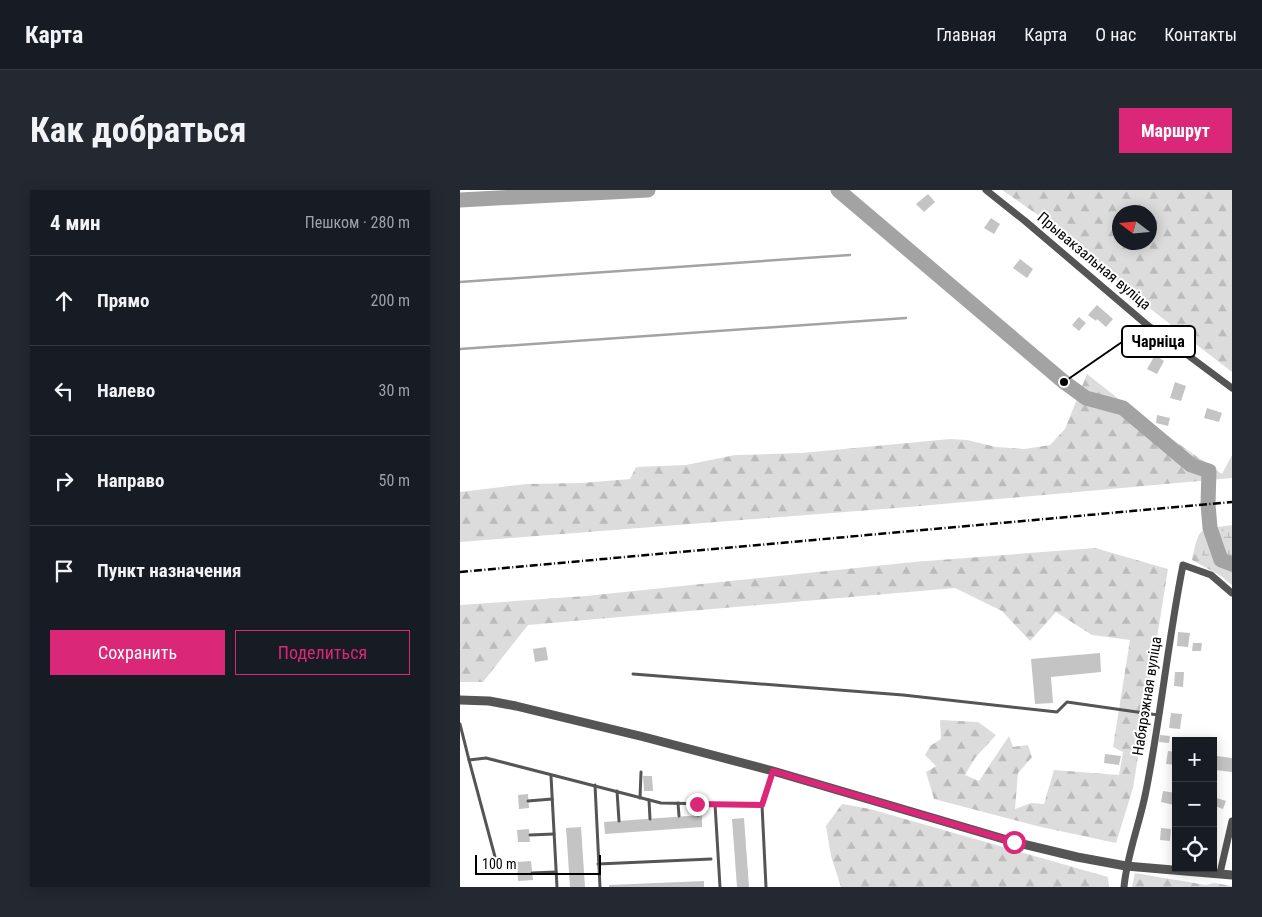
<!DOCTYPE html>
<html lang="ru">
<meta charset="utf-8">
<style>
body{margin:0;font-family:"Roboto Condensed",sans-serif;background:#242831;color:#f1f3f6}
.controls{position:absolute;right:15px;bottom:15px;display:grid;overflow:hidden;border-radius:0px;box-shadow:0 2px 12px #0003}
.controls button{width:45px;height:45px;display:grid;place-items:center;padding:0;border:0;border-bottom:1px solid #363941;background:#171b24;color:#f1f3f6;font:25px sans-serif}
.compass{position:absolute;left:652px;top:15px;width:45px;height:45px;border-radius:50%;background:#171b24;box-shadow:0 2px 12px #0003;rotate:286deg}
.scale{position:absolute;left:15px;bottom:12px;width:126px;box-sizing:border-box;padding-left:5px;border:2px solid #000;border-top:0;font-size:14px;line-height:18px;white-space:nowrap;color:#000;-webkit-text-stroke:4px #fff;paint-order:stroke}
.stop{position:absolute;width:15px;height:15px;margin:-11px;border:4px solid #db2777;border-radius:50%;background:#fff}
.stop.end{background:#db2777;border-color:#fff;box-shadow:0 1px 5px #0008}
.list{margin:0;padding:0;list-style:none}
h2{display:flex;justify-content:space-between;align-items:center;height:65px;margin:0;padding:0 20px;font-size:21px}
h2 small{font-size:16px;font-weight:400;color:#9ea1a6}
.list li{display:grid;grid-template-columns:32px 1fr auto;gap:15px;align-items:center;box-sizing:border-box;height:90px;padding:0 20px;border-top:1px solid #363941}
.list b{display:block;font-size:19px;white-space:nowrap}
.list em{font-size:16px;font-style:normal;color:#9ea1a6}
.actions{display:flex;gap:10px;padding:15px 20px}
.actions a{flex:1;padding:11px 0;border:1px solid #db2777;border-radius:0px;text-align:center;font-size:18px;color:#db2777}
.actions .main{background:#db2777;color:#fff}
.icon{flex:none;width:28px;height:28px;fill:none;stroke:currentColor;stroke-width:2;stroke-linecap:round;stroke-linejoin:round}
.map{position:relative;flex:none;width:772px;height:697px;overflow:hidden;border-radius:0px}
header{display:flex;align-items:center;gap:30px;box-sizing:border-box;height:70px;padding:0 25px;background:#171b24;border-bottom:1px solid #363941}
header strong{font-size:24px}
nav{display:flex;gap:28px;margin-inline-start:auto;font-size:18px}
.intro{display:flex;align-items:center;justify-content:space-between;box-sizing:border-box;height:120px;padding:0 30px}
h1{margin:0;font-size:35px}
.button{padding:12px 22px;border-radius:0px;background:#db2777;color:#fff;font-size:18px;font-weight:700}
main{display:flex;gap:30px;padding:0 30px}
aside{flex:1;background:#171b24;border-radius:0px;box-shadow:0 2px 12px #0003}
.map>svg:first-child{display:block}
.forest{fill:url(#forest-firs);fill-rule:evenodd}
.wetland{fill:url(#wetland-marsh)}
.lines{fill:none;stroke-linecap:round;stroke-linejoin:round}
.stream{stroke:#a3a3a3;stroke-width:2.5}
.river{stroke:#a3a3a3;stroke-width:15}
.building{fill:#c4c4c4}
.service{stroke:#555;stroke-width:3}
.minor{stroke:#555;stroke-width:7}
.tertiary{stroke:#555;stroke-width:9}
.rail{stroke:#000;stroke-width:2.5;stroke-dasharray:8 2.5 1 2.5;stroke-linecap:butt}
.route{stroke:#db2777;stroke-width:6}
.labels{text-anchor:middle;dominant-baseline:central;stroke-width:4;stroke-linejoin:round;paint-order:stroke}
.street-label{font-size:15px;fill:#000;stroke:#fff}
.leader{fill:none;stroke:#000;stroke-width:2}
.callout-dot{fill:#000;stroke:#fff;stroke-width:2}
.callout{fill:#fff;stroke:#000;stroke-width:2}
.callout-label{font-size:16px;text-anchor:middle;font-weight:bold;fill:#000}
</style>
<header>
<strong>Карта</strong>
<nav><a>Главная</a><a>Карта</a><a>О нас</a><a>Контакты</a></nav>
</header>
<div class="intro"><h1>Как добраться</h1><a class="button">Маршрут</a></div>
<main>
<aside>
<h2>4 мин<small>Пешком · 280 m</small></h2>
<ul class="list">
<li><svg class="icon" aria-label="ahead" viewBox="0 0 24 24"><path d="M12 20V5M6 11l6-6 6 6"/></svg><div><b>Прямо</b></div><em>200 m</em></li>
<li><svg class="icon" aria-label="left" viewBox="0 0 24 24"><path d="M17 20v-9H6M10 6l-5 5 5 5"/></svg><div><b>Налево</b></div><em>30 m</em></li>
<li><svg class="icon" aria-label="right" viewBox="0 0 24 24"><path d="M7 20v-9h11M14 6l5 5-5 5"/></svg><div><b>Направо</b></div><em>50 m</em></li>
<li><svg class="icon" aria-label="arrive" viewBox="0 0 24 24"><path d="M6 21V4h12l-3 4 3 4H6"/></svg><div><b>Пункт назначения</b></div></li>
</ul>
<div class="actions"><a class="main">Сохранить</a><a>Поделиться</a></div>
</aside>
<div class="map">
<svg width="772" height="697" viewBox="0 0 772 697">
<defs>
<pattern id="forest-firs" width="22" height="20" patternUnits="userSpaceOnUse" patternTransform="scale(1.25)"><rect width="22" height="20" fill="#dcdcdc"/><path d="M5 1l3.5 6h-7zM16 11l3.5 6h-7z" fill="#bbb"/></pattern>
<pattern id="wetland-marsh" width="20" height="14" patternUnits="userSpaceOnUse" patternTransform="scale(1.25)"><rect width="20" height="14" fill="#dcdcdc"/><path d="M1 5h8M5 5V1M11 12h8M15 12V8" fill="none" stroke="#bbb"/></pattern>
</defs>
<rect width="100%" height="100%" fill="#fff"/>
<g class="forest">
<path d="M542 0H772V182L697 124 581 27ZM660 22H690V52H660Z"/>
<path d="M627 184 693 236 762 284 772 265V288L449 317 0 352V302L66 294 122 293 170 289 176 277 226 275 275 265 342 263 490 249 507 250 536 257 565 259 590 255 605 239Z"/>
<path d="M772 335V395L761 386 732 370C740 335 738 340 772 335Z"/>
<path d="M635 358 708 379 673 598 656 653 581 637 474 609 466 582 476 576 465 565 470 556 481 549 480 530 518 532 536 545 515 568 505 585 519 591 549 546 553 557 568 555 572 567 558 583 555 619 571 613 584 614 594 580 659 585 663 562 653 557 670 450 632 445 596 422 570 451 542 421 495 398 68 435 23 492H0V415L126 406 454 372Z"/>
<path d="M382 614 410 619 648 687 649 697H381L371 666 366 636Z"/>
<path d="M675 683 746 695 754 693 772 696V697H672Z"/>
</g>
<path class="wetland" d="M750 338 772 343V383L742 366Z"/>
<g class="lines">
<g class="stream">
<path d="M0 92 390 65"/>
<path d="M0 159 446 128"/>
</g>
<g class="river">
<path d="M378 0 604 192 626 208 663 218 731 275 749 281 748 314 750 338 761 370 772 374"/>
<path d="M0 10 188 0"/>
</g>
</g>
<g class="building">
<path d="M468 4 475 12 464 22 456 14Z"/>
<path d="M531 28 540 34 534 44 524 38Z"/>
<path d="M560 69 573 79 567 88 553 78Z"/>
<path d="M637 115 653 129 646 137 637 129 636 131 628 125Z"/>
<path d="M619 127 626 133 619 141 612 135Z"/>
<path d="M695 165 704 171 697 184 687 179Z"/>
<path d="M715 192 726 196 721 211 710 208Z"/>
<path d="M747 218 762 223 759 232 744 228Z"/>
<path d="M697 225 710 228 708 236 696 233Z"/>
<path d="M718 442 730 443 728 457 717 456Z"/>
<path d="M733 453H742L741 461H732Z"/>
<path d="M86 457 88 470 75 472 73 459Z"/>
<path d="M640 463 641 482 591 487 593 513 575 514 571 469Z"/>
<path d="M715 482H724L723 497 714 496Z"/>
<path d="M711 523 722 524 720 539 709 538Z"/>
<path d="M700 545 710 546 709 553 699 552Z"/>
<path d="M708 561 716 562V575L706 574Z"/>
<path d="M645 564 661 566 659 575 644 573Z"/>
<path d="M757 566 772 568V582L755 580Z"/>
<path d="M183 586H192L193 601H184Z"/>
<path d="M703 601 716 603 714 615 701 612Z"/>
<path d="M68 604 69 618 59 619 58 605Z"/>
<path d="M757 608 766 611 763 619 755 616Z"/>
<path d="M242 625V637L145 644 144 632Z"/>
<path d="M284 628 289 697H277L272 629Z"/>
<path d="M121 637 125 697H110L106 638Z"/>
<path d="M701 638 711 639 710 651 700 650Z"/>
<path d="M69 639 70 652H58L57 640Z"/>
<path d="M71 671 73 690 58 691 57 672Z"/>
<path d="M244 691V697H149V695Z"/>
</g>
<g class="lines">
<g class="service">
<path d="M173 484 443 505 597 522 607 512 698 525"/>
<path d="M0 534 9 570 26 568 201 613 302 615"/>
<path d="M9 570 38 678"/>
<path d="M91 586 97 697"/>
<path d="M135 595 140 697"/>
<path d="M157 601 159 631"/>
<path d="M180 608 181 582"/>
<path d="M189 610 190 629"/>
<path d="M68 611 92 609"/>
<path d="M218 613 219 626"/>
<path d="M237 614 238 625"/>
<path d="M255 614 260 697"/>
<path d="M70 645 94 644"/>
<path d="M138 674 251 669"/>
<path d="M72 683 96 682"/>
<path d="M306 697 302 615 313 581"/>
</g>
<g class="minor">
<path d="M526 0 565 31 686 134 772 198"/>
<path d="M760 683 772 631"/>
<path d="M664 697C667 664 680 633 686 601 701 526 708 450 723 375L751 385 772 403"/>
</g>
<path class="tertiary" d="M0 510 29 511 56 516 184 547 313 581 554 652 617 667 666 676 772 685"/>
<path class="rail" d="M0 382 772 312"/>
</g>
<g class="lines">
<path class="route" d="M237 614 302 615 313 581 554 652"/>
</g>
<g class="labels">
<g class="street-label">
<text transform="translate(634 71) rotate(40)">Прывакзальная вуліца</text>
<text transform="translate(687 506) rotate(-81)">Набярэжная вуліца</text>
</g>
</g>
<path class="leader" d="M604 192L662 152"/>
<circle class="callout-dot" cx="604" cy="192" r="5"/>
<rect class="callout" x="662" y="136" width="73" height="31" rx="5"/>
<g class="callout-label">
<text x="698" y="157">Чарніца</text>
</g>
</svg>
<div class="controls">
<button>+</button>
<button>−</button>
<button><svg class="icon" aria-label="locate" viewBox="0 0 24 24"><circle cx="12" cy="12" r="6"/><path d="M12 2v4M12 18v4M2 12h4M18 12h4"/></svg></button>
</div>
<svg class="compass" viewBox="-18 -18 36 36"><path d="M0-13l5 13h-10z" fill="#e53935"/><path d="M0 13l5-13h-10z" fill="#9ea1a6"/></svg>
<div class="scale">100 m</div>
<div class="stop" style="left:554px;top:652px"></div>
<div class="stop end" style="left:237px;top:614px"></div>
</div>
</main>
